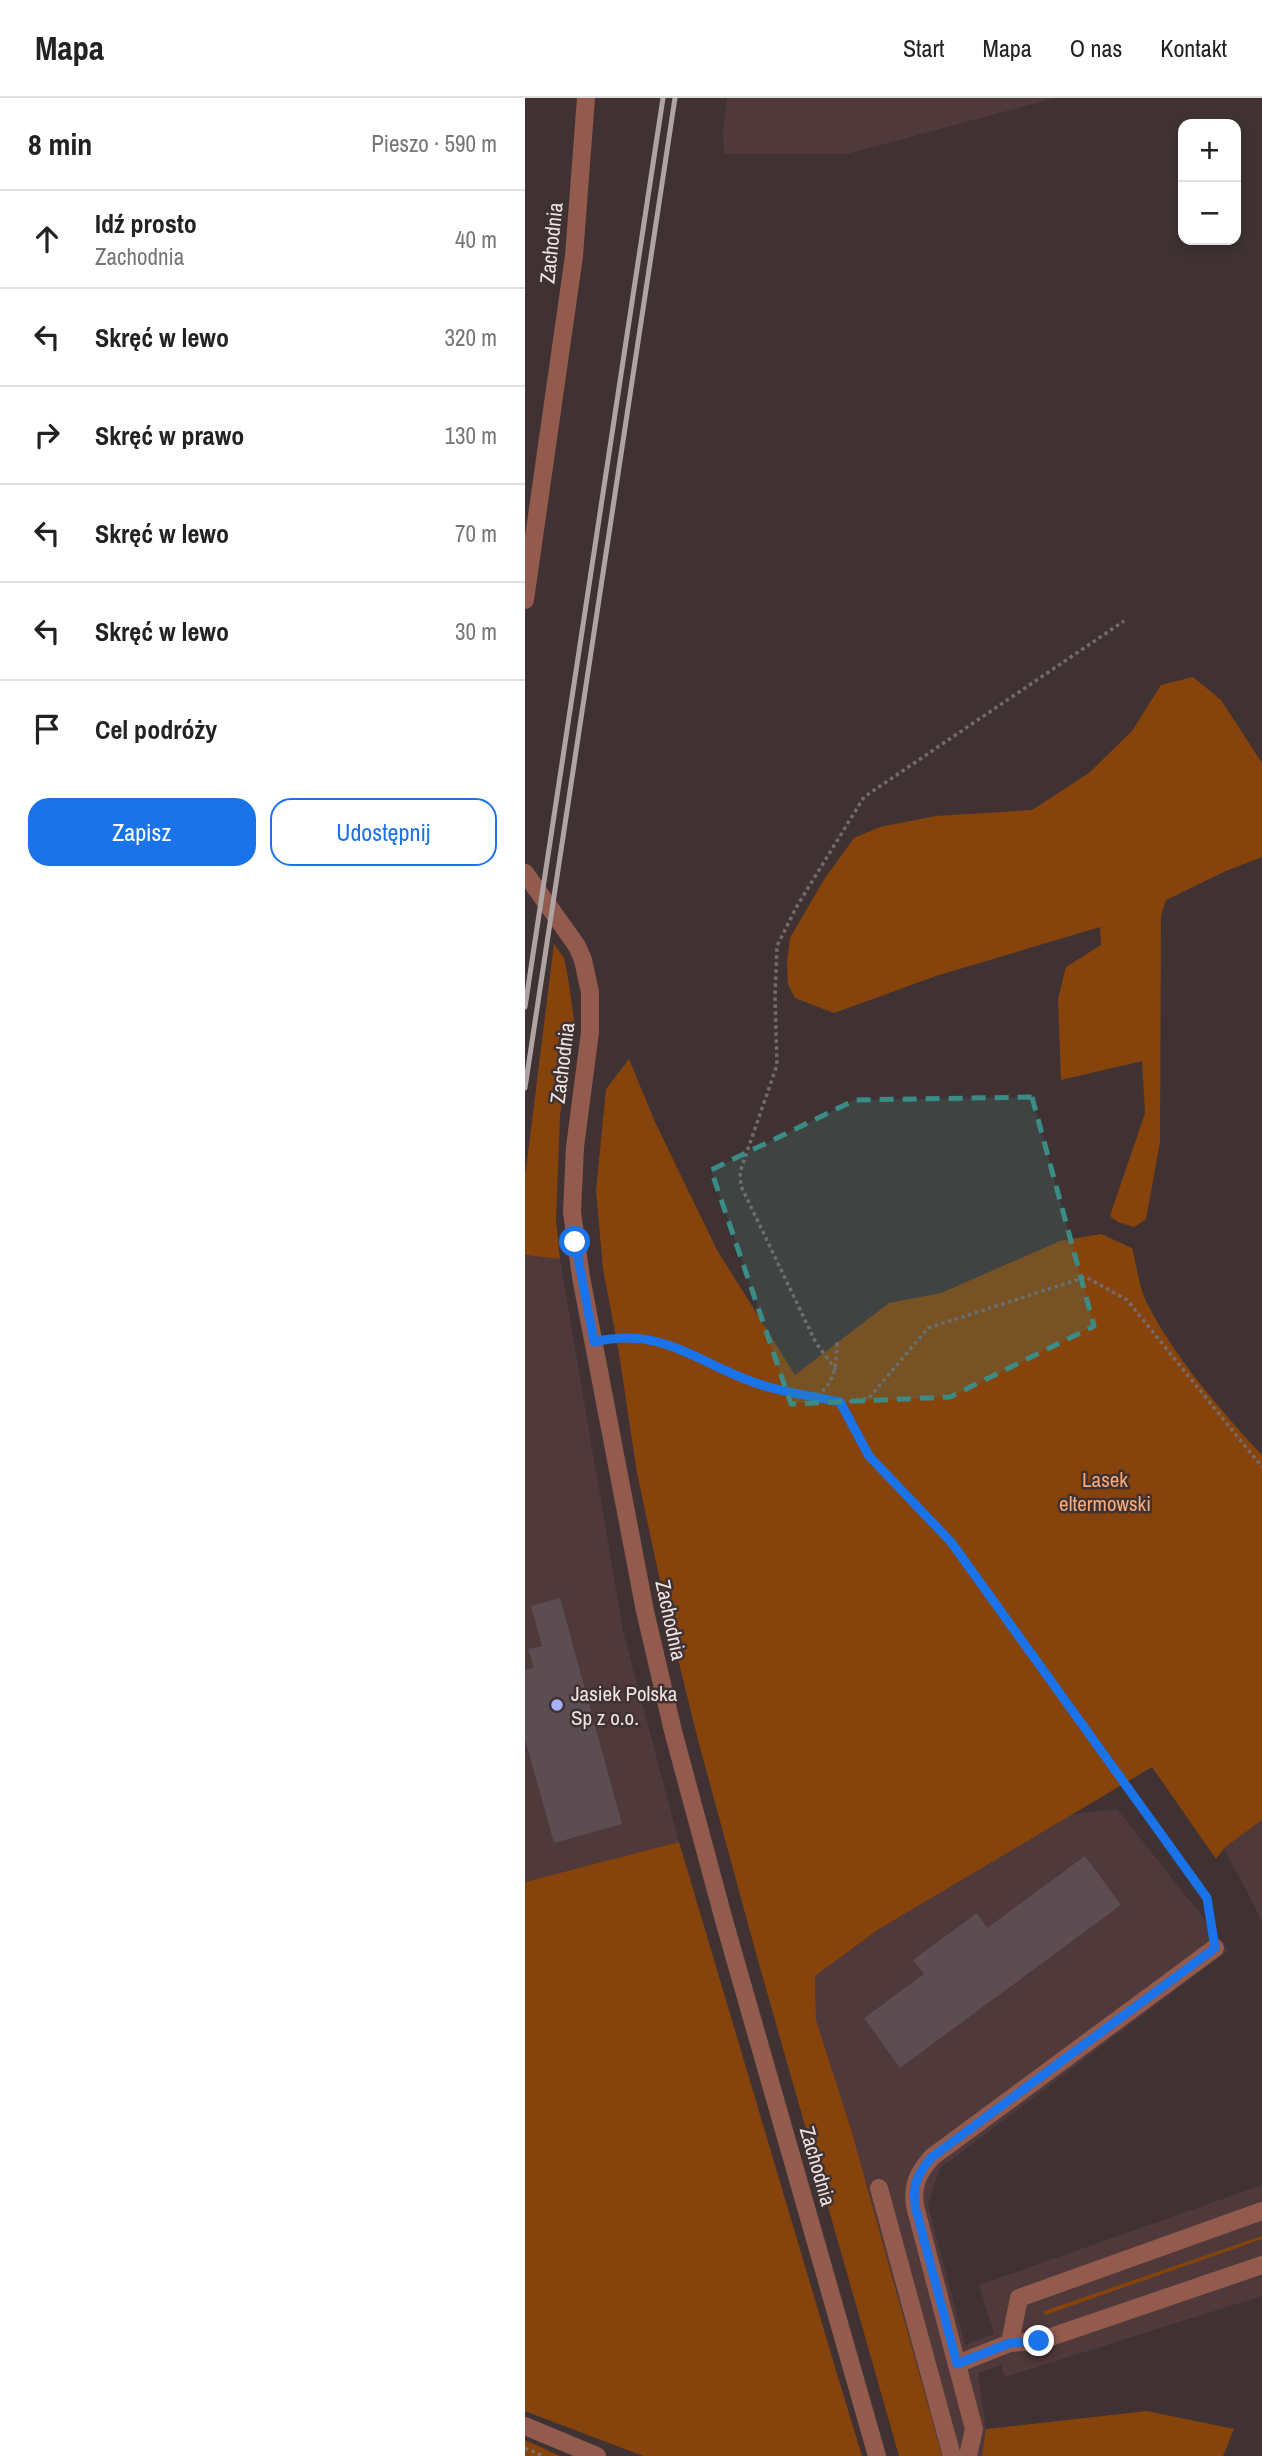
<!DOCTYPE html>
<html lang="pl">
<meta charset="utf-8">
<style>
body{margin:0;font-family:"Archivo Narrow",sans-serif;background:#f6f6f6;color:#222}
.controls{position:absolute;right:21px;top:21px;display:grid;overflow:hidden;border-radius:14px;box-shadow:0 4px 10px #0003}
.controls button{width:63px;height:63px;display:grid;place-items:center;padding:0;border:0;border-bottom:2px solid #e0e0e0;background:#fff;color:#222;font:35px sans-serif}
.stop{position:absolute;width:21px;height:21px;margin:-16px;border:5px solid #1a73e8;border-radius:50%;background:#fff}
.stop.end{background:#1a73e8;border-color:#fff;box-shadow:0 2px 7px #0008}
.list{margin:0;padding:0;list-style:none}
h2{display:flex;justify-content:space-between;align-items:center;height:91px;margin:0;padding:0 28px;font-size:30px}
h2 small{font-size:23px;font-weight:400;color:#767676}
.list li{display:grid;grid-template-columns:46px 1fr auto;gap:21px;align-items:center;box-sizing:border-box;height:98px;padding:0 28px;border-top:2px solid #e0e0e0}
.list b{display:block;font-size:26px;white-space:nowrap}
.list p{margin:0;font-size:23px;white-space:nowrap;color:#767676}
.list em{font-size:23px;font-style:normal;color:#767676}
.actions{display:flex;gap:14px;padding:21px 28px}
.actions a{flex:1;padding:16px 0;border:2px solid #1a73e8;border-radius:21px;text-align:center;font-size:24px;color:#1a73e8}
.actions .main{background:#1a73e8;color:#fff}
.icon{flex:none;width:38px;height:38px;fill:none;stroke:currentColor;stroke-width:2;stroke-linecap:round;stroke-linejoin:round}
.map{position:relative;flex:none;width:737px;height:2358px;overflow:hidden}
header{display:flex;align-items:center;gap:42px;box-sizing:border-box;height:98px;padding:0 35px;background:#fff;border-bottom:2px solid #e0e0e0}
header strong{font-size:33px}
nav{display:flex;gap:38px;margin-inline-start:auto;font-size:24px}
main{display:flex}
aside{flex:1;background:#fff}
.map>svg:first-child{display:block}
.built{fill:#4f393a}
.green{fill:#86440c}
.building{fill:#5b4d52}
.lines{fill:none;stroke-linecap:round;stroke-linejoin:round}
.path{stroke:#766a6b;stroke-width:3.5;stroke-dasharray:3.5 3.5;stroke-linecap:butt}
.minor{stroke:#935b4e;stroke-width:18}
.rail{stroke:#afa4a4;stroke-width:5}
.route{stroke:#1a73e8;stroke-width:9}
.marked{fill:#3b8c86;fill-opacity:0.2;stroke:#3b8c86;stroke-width:5;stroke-dasharray:14 9;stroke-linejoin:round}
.poi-dot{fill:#a6b1fc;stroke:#403233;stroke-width:2.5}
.labels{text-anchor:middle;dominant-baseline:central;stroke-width:5;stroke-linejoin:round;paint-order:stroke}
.street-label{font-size:21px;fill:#ede4e4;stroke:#403233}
.park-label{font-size:21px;fill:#f8ab77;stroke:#403233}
.poi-label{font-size:21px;fill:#ede4e4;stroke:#403233;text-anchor:start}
</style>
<header>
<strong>Mapa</strong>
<nav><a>Start</a><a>Mapa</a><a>O nas</a><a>Kontakt</a></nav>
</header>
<main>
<aside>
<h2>8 min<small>Pieszo · 590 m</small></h2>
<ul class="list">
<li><svg class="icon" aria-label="ahead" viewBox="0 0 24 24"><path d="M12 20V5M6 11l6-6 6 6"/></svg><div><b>Idź prosto</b><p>Zachodnia</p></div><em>40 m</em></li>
<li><svg class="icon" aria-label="left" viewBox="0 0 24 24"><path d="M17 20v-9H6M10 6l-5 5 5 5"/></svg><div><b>Skręć w lewo</b></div><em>320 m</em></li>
<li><svg class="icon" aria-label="right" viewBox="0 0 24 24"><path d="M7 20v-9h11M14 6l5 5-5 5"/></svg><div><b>Skręć w prawo</b></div><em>130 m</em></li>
<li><svg class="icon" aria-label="left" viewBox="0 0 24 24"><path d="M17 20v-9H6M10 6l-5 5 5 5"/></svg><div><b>Skręć w lewo</b></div><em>70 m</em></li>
<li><svg class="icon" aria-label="left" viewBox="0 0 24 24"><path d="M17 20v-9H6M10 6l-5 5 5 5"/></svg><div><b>Skręć w lewo</b></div><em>30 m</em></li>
<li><svg class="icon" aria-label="arrive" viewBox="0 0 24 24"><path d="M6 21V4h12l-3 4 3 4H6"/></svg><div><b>Cel podróży</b></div></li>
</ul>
<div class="actions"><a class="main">Zapisz</a><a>Udostępnij</a></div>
</aside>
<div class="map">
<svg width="737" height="2358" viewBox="0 0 737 2358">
<rect width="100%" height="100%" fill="#403233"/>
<g class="built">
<path d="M202 0H530L322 56H199L198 33Z"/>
<path d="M0 1157 35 1161 98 1533 154 1744 0 1784Z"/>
<path d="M592 1711 704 1852 415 2070 403 2107 440 2247 469 2236 454 2187 737 2087V2198L480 2279 476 2267 453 2275 461 2331 457 2358H417L326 2031 291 1922 290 1878 354 1831 544 1717Z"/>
<path d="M737 1722V1823L699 1750Z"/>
</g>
<g class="green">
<path d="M668 579 696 602 737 665V759L701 773 641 802 636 817 635 1044 621 1121 609 1129 593 1124 585 1118 620 1015 617 963 536 982 533 901 541 869 576 847 575 829 411 878 309 915 270 900 263 886 262 864 265 840 300 780 329 740 355 729 411 718 507 712 564 675 607 633 636 587Z"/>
<path d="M29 846 39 860 43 879 50 930 35 1017 31 1123 35 1161 0 1157V1079Z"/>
<path d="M104 961 130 1024 192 1152 270 1277 364 1205 416 1195 535 1143 576 1136 607 1150C612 1168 614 1191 623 1207 650 1260 697 1314 737 1357V1722L699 1750 691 1761 627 1669 354 1831 290 1878 291 1922 326 2031 417 2358H374L232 1859 173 1642 143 1520 112 1375 93 1249 78 1171 71 1093 81 991Z"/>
<path d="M154 1744 315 2286 337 2358H118L0 2313V1784Z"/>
<path d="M737 2138V2141L520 2217 519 2213Z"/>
<path d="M622 2313 709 2331 698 2358H457L461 2331Z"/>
<path d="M0 2342 35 2358H0Z"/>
</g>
<g class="building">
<path d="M35 1500 97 1726 29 1745 0 1641V1572L9 1570 3 1551 17 1548 6 1508Z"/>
<path d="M560 1758 596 1807 375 1970 339 1920 399 1876 388 1862 452 1815 462 1830Z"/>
</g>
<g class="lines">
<g class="path">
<path d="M84 1241H126L151 1248 181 1265 233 1286 315 1304 344 1358 427 1444 664 1775 682 1800 687 1834"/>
<path d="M311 1272 291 1245 216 1088 215 1074 252 967 250 898 252 848 272 808 339 699 599 523"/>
<path d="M292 1298C311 1283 311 1267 312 1244"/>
<path d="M317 1305 344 1300 403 1230 561 1179 602 1202 737 1369"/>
<path d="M0 2350 18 2358"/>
</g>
<g class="minor">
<path d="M0 502 49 158 61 0"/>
<path d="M0 775 52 848 58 862 65 894V934L50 1049 47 1114 56 1179 120 1513 148 1633 200 1826 352 2358"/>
<path d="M354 2090 427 2358"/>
<path d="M485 2245 514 2243 737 2167"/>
<path d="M432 2266 485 2245 494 2200 737 2113"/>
<path d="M0 2328 72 2358"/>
<path d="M443 2358 449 2331 390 2108C387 2087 393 2075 407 2059L690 1850"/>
</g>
<g class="rail">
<path d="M0 909 138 0"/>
<path d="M0 990 150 0"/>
</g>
</g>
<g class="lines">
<path class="route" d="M50 1144 69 1244C138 1228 170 1264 231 1285 258 1295 288 1298 315 1304L344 1358 426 1444 682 1800 690 1850 407 2059C393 2075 387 2087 390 2108L432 2266 485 2245 514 2243"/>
</g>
<path class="marked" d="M507 999 569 1228 425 1299 266 1306 186 1072 330 1002Z"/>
<circle class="poi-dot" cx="32" cy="1607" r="7"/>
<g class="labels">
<g class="street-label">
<text transform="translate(26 145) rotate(-84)">Zachodnia</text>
<text transform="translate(37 965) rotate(-83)">Zachodnia</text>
<text transform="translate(146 1522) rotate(78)">Zachodnia</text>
<text transform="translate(293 2068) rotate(74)">Zachodnia</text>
</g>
<g class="park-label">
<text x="580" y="1381">Lasek<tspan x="580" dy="24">eltermowski</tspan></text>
</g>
<g class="poi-label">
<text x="46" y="1595">Jasiek Polska<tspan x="46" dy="24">Sp z o.o.</tspan></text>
</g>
</g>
</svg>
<div class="controls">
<button>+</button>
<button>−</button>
</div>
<div class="stop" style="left:50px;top:1144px"></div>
<div class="stop end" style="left:514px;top:2243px"></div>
</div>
</main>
